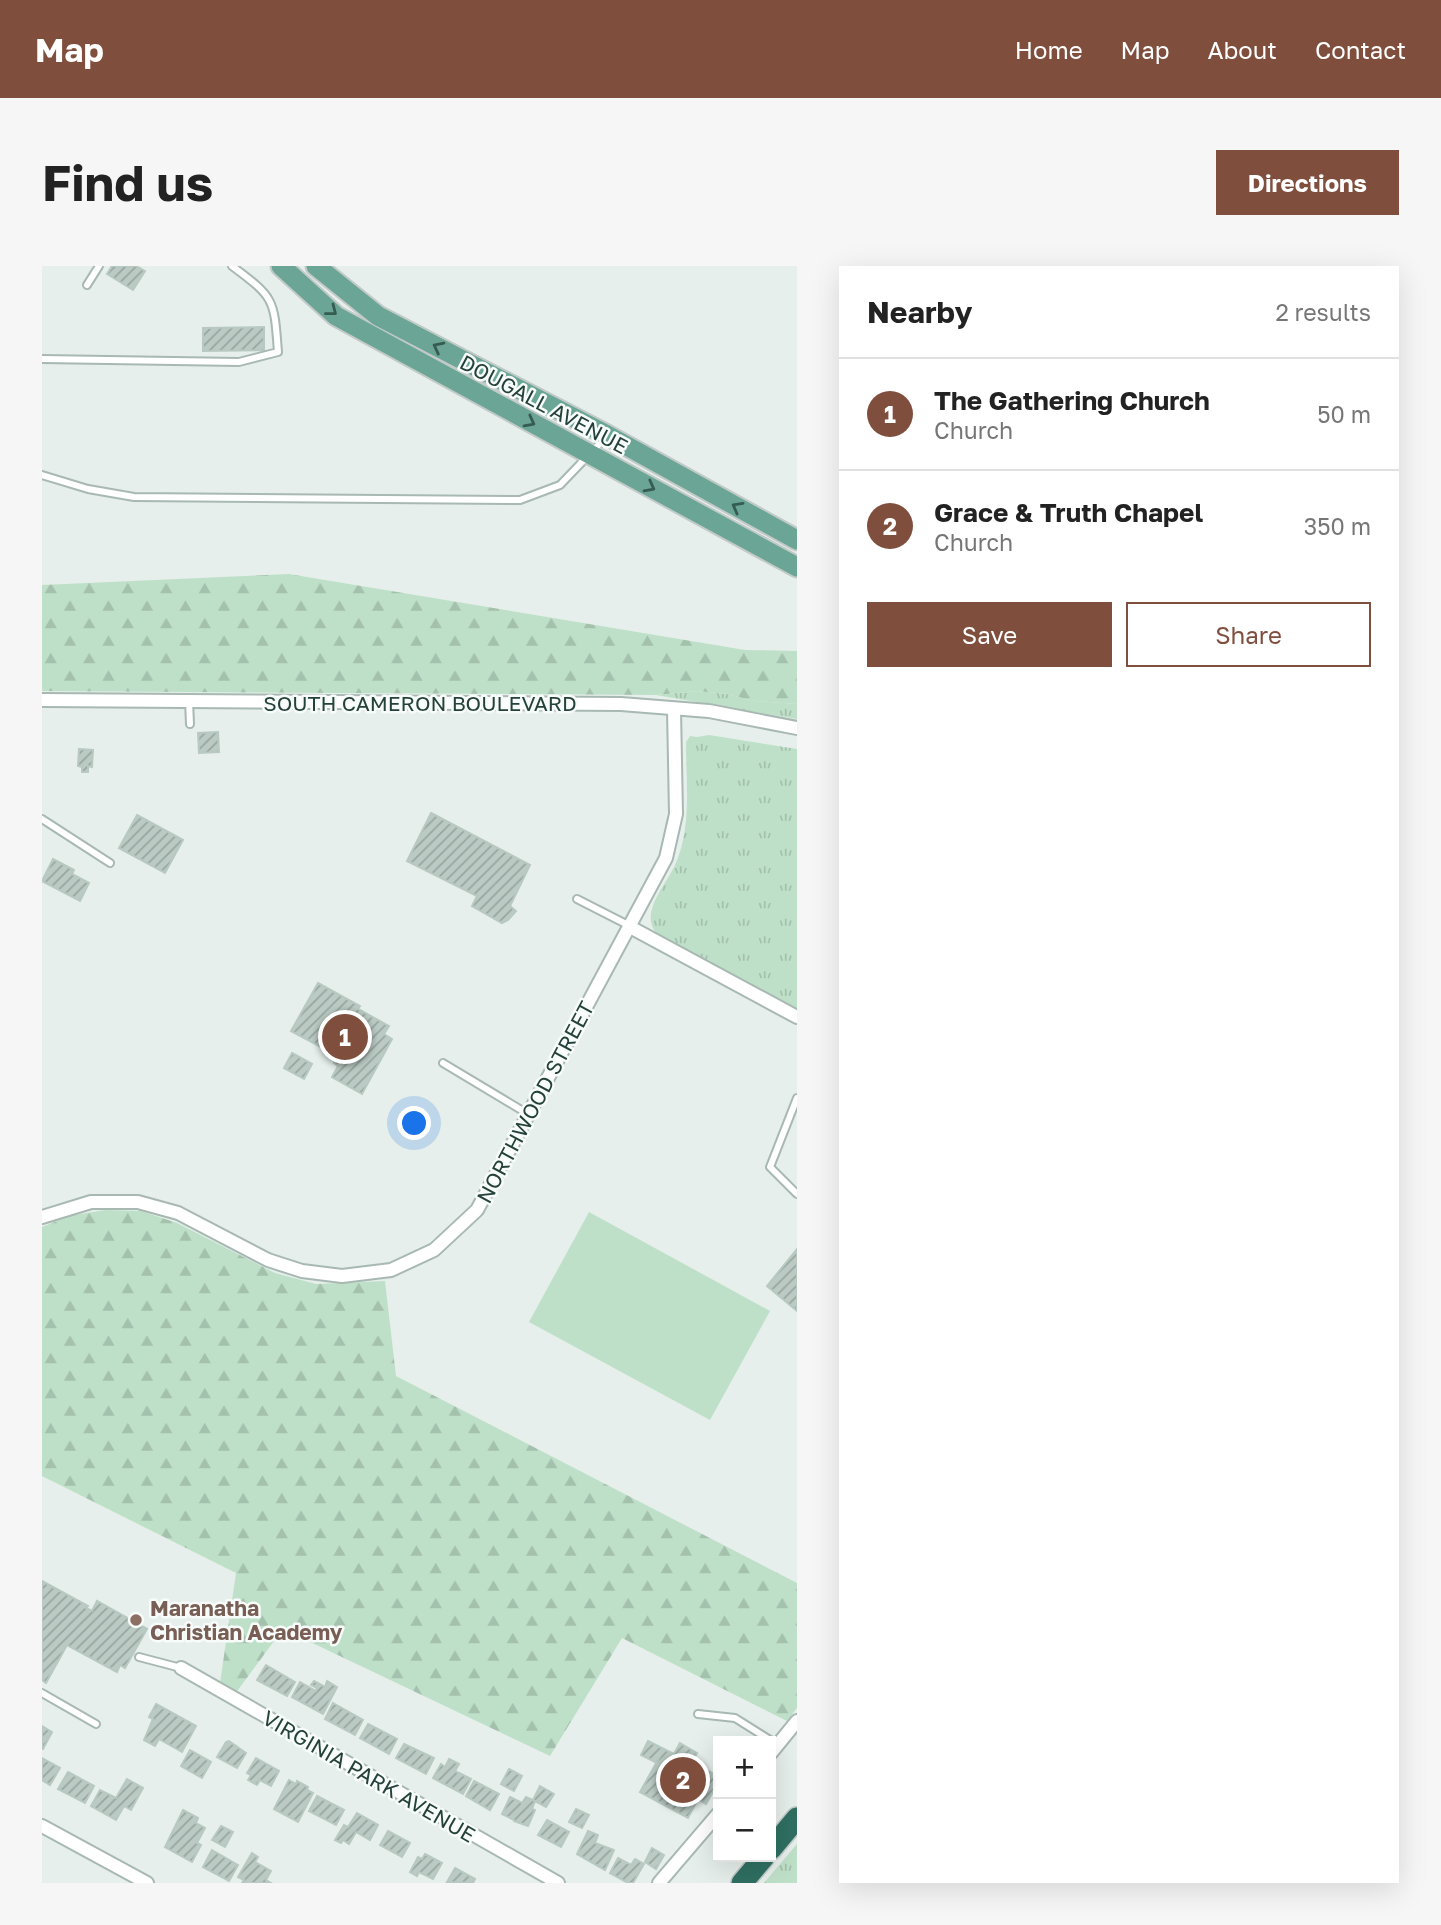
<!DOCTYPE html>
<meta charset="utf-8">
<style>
body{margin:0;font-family:"Golos Text",sans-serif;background:#f6f6f6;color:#222}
.controls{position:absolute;right:21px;bottom:21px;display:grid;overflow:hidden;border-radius:0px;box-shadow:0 7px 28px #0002}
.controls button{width:63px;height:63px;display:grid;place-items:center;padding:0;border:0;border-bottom:2px solid #e0e0e0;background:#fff;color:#222;font:35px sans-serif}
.you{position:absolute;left:373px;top:858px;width:24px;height:24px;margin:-18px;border:5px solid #fff;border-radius:50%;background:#1a73e8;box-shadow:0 0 0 10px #1a73e833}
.badge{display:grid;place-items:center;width:46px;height:46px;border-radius:50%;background:#804e3d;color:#fff;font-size:23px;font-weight:700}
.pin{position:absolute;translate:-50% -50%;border:4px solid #fff;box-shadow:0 2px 7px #0006}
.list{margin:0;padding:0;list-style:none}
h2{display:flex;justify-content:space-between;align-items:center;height:91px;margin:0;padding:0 28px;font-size:30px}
h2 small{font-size:23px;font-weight:400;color:#767676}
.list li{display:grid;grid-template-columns:46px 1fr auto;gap:21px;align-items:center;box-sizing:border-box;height:112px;padding:0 28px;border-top:2px solid #e0e0e0}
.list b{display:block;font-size:26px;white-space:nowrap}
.list p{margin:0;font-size:23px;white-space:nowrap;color:#767676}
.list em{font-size:23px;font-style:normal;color:#767676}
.actions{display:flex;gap:14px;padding:21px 28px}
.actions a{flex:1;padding:16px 0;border:2px solid #804e3d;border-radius:0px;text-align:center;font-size:24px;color:#804e3d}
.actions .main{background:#804e3d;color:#fff}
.map{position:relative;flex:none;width:755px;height:1617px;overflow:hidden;border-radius:0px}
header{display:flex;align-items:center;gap:42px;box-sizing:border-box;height:98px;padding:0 35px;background:#804e3d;color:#fff}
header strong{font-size:33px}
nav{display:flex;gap:38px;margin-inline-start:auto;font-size:24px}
.intro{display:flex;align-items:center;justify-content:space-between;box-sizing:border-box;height:168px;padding:0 42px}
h1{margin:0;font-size:49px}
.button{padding:18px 32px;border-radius:0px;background:#804e3d;color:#fff;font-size:24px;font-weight:700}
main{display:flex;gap:42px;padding:0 42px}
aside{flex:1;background:#fff;border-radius:0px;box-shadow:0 7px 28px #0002}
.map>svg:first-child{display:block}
.grass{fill:url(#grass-tufts)}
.forest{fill:url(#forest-firs)}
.garden{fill:#bfe0c8}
.building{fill:url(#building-hatch);stroke:#b8c9c2;stroke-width:2}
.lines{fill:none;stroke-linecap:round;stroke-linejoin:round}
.service-casing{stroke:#a8b8b2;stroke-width:10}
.minor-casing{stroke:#a8b8b2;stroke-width:16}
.primary-casing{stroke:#c2cac8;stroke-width:23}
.motorway-casing{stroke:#c2cac8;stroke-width:24}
.service{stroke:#fff;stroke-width:6}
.minor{stroke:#fff;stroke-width:12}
.primary{stroke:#6aa596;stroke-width:19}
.motorway{stroke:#2f6f62;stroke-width:21}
.oneway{stroke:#365b51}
.education-dot{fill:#8d6e63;stroke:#f7fbf9;stroke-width:2.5}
.labels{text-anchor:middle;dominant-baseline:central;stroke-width:5;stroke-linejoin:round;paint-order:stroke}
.street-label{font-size:21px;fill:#24423a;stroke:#f7fbf9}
.education-label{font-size:21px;font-weight:bold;fill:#785e54;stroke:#f7fbf9;text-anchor:start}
</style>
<header>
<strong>Map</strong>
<nav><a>Home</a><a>Map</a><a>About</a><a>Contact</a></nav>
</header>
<div class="intro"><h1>Find us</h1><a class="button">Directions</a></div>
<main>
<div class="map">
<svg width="755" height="1617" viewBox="0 0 755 1617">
<defs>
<pattern id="grass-tufts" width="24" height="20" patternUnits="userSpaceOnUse" patternTransform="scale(1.75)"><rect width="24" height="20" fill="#bfe0c8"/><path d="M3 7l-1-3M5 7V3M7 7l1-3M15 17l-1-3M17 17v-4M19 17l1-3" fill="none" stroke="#a4c1ad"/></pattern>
<pattern id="forest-firs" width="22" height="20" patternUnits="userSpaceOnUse" patternTransform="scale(1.75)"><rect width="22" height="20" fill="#bfe0c8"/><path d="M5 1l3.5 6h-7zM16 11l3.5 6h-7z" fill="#a4c1ad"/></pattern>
<pattern id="building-hatch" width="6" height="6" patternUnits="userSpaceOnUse" patternTransform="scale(1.75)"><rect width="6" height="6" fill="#bbcac4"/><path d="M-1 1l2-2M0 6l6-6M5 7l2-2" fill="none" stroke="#98a6a0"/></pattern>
</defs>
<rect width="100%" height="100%" fill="#e6efeb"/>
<g class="grass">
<path d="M655 425 685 428 712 435 755 438V453L614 429Z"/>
<path d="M667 469 755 483V745L618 671C594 650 623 621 633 599 650 562 644 516 644 476L648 470 655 471Z"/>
<path d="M755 1578V1617H722Z"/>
</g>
<g class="forest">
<path d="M247 308 703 384 755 385V438L712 435 685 428 655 425 614 429 0 425V319Z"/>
<path d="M63 944 99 945 135 957 233 1007 274 1018 343 1015 354 1110 755 1317V1442L745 1455 580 1372 508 1490 241 1363 190 1432 177 1424 194 1307 0 1210V961L27 950Z"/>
</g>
<path class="garden" d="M547 946 728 1045 668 1154 487 1056Z"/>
<g class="building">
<path d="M70 0H94L103 5 91 24 65 8Z"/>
<path d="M222 61V84L161 85V62Z"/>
<path d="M176 466 177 486 157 487 156 467Z"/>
<path d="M37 483 51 484 50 501 46 500V506H40V501L36 500Z"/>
<path d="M389 547 488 599 468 640 474 645 466 654 460 657 430 640 435 630 365 595Z"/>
<path d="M95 549 141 574 123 607 77 582Z"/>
<path d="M11 593 32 604 30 608 47 617 38 635 0 615Z"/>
<path d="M276 717 318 740 316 743 347 760 342 768 350 773 320 828 290 811 296 800 292 797 296 790 249 765Z"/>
<path d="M250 787 270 798 262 813 242 802Z"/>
<path d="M755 983V1045L725 1020Z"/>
<path d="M0 1315 46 1340 44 1342 50 1345 55 1335 105 1363 83 1402 78 1399 75 1406 25 1379 4 1417 0 1414Z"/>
<path d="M224 1399 253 1416 245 1430 215 1414Z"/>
<path d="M272 1415 283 1421 285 1415 295 1421 281 1448 250 1431 258 1416 274 1425 275 1422 269 1419Z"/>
<path d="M291 1437 321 1454 313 1469 283 1453Z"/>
<path d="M114 1438 154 1460 140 1486 117 1473 113 1480 102 1474 111 1453 107 1451Z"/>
<path d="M326 1458 355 1473 347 1488 318 1472Z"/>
<path d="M0 1460 10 1466 1 1483H0Z"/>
<path d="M187 1475 204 1487 195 1502 175 1491 184 1476Z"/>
<path d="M606 1475 622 1483 615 1497 599 1489Z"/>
<path d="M638 1477 655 1487 650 1496 676 1510V1517L664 1538 656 1533 646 1552 598 1526 622 1483 632 1488Z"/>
<path d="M362 1478 392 1492 384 1508 354 1492Z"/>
<path d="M148 1484 169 1496 160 1512 139 1500Z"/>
<path d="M0 1492 18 1502 8 1519 0 1514Z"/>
<path d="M214 1492 237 1505 229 1520 218 1514 215 1519 206 1514 209 1509 205 1507Z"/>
<path d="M407 1493 417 1498 413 1505 429 1513 421 1528 391 1512 399 1498 403 1501Z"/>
<path d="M467 1503 480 1510 472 1525 459 1518Z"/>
<path d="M26 1506 52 1520 43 1537 16 1523Z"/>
<path d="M85 1513 101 1522 89 1544 82 1540 74 1554 49 1540 58 1524 74 1532Z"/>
<path d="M247 1514 254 1518 255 1515 266 1521 265 1524 271 1527 256 1556 232 1543Z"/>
<path d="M432 1515 457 1528 448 1544 424 1530Z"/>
<path d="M498 1520 512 1528 504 1541 491 1534Z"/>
<path d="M275 1530 302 1544 294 1559 267 1545Z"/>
<path d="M468 1531 480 1537 484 1531 493 1535 490 1543 493 1544 486 1560 472 1555V1554L460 1548Z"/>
<path d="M534 1543 547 1549 540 1562 527 1556Z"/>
<path d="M141 1544 156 1552 154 1557 163 1562 155 1577 159 1579 150 1596 123 1581Z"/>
<path d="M315 1547 336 1559 328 1574 314 1566 307 1578 301 1574 299 1577 293 1574 302 1559 306 1561Z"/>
<path d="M505 1554 527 1566 519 1581 496 1569Z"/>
<path d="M179 1560 191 1566 183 1581 170 1574Z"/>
<path d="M346 1565 368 1577 360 1591 338 1579Z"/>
<path d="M546 1565 556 1569 553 1577 572 1584 563 1604 535 1588Z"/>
<path d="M610 1582 622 1589 614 1603 603 1596Z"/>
<path d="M170 1584 196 1599 187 1615 161 1601Z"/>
<path d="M210 1587 216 1591 213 1596 229 1605 224 1614 229 1617H200L202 1614 196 1611Z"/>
<path d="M383 1588 400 1597 391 1613 377 1606 375 1610 368 1606 376 1591 380 1593Z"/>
<path d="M576 1592 589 1599 593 1593 602 1598 591 1617H586L568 1607Z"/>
<path d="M413 1602 433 1613 431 1617 405 1616Z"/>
</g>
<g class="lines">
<g class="service-casing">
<g id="service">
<path d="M45 19 57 0"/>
<path d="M0 93 197 96 236 86C232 33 233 32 190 0"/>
<path d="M0 209 46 223 92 231 478 234 518 219 564 171"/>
<path d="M147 435 148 458"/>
<path d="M0 553 68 597"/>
<path d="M535 633 588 660"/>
<path d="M401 797 486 848"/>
<path d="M755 832 728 901 755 928"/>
<path d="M97 1391 139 1402"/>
<path d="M0 1427 54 1458"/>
<path d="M656 1448 693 1452 736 1479"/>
</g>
</g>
<g class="minor-casing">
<g id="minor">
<path d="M0 434 579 438 667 445 755 462"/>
<path d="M588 661 755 751"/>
<path d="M0 951 49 936H96L136 947 226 994 260 1005 300 1010 349 1004 392 984 435 944 624 592 634 548 632 443"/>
<path d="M139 1402 516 1617"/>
<path d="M729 1487 755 1455"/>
<path d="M0 1560 105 1617"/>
<path d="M617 1617 676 1548"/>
</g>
</g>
<g class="primary-casing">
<g id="primary">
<path d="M239 0 294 50 755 301"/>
<path d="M274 0 336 50 565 169 755 274"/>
</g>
</g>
<g class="motorway-casing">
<g id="motorway">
<path d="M729 1583 755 1552"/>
<path d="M700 1617 722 1591"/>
</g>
</g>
<use href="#service" class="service"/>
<use href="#minor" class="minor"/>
<use href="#primary" class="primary"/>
<use href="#motorway" class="motorway"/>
</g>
<defs><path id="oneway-chevron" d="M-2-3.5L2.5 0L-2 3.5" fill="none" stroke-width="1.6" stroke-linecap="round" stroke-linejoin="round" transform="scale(1.75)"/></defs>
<g class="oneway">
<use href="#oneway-chevron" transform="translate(290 45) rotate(38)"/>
<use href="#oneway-chevron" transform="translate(396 81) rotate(-153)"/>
<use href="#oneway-chevron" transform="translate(488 156) rotate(28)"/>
<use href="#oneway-chevron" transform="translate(608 221) rotate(28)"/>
<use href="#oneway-chevron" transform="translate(695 241) rotate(-151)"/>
</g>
<circle class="education-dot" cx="94" cy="1354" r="7"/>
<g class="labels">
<g class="street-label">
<text transform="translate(502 138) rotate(28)">DOUGALL AVENUE</text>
<text x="378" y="437">SOUTH CAMERON BOULEVARD</text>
<text transform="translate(493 836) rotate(-62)">NORTHWOOD STREET</text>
<text transform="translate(327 1510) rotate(30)">VIRGINIA PARK AVENUE</text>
</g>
<g class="education-label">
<text x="108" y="1342">Maranatha<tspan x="108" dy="24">Christian Academy</tspan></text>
</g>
</g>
</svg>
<div class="controls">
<button>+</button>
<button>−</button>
</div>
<div class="you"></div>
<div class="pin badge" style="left:303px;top:771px">1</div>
<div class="pin badge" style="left:641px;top:1514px">2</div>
</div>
<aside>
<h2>Nearby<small>2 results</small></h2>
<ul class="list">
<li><span class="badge">1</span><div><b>The Gathering Church</b><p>Church</p></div><em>50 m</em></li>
<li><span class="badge">2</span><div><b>Grace &amp; Truth Chapel</b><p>Church</p></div><em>350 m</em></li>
</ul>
<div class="actions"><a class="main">Save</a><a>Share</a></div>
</aside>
</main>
